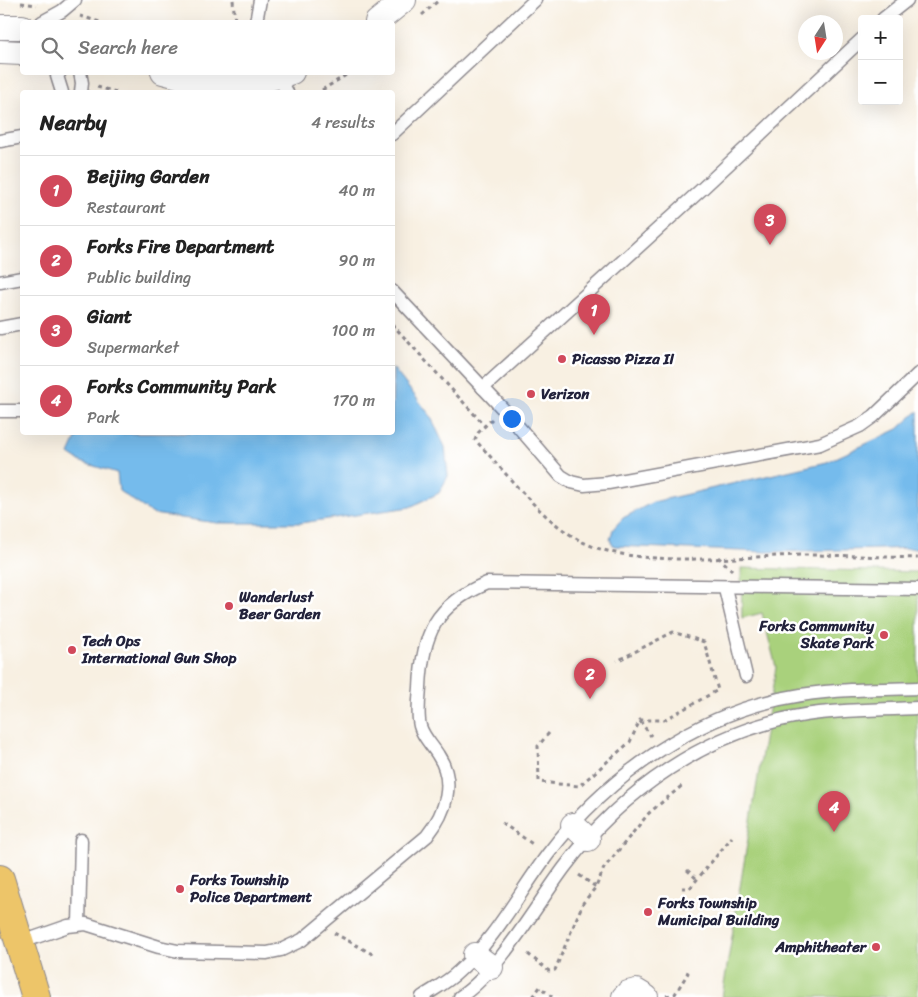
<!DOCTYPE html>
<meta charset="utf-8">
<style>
body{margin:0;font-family:Sriracha,sans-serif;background:#f6f6f6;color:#222}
.controls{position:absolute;right:15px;top:15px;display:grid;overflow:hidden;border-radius:5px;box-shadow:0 5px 20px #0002}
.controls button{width:45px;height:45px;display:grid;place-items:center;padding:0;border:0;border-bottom:1px solid #e0e0e0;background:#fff;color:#222;font:25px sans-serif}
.compass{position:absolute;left:798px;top:15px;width:45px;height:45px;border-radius:50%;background:#fff;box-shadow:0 5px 20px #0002;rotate:192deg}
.you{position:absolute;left:511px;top:418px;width:18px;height:18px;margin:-12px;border:4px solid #fff;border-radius:50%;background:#1a73e8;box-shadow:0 0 0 8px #1a73e833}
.badge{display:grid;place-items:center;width:32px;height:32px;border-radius:50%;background:#d1495b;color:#fff;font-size:16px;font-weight:700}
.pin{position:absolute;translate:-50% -41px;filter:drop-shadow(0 1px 2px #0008)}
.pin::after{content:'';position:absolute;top:26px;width:18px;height:15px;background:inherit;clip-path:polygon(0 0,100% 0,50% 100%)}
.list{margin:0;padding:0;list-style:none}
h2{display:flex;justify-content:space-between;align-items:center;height:65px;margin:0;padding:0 20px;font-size:21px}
h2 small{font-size:16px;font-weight:400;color:#767676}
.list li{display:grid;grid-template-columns:32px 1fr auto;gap:15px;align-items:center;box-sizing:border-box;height:70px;padding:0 20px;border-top:1px solid #e0e0e0}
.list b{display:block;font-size:19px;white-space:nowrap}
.list p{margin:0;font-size:16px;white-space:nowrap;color:#767676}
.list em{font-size:16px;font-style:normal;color:#767676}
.icon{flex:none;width:28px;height:28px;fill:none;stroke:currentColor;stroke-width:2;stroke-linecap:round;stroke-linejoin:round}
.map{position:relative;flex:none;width:918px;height:997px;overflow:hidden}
.search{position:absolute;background:#fff;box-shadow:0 5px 20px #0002;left:20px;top:20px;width:375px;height:55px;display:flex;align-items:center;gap:12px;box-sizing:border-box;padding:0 18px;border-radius:5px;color:#767676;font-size:19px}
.panel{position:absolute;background:#fff;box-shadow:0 5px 20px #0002;left:20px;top:90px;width:375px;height:345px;border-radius:5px}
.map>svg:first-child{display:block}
.green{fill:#a9d17c;stroke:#667a5c}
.water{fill:#74bbec;stroke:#4b6e94}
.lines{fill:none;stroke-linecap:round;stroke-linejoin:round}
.lane-casing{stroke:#8d898e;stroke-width:15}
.street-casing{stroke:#8d898e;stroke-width:26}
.primary-casing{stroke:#8d898e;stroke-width:30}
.path{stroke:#8d898e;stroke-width:3;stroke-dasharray:4 4;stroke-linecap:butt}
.lane{stroke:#fff;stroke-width:12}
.street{stroke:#fff;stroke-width:24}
.primary{stroke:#edc569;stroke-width:28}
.poi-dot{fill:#d1495b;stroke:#fff;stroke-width:2}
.labels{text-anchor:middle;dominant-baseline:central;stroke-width:5;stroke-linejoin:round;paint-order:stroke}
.poi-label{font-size:15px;font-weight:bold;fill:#22223b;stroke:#fff;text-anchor:start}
</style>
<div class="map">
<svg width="918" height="997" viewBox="0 0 918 997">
<rect width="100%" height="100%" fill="#fff"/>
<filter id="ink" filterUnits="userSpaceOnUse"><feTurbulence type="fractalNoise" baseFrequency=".02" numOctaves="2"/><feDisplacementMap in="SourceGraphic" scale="10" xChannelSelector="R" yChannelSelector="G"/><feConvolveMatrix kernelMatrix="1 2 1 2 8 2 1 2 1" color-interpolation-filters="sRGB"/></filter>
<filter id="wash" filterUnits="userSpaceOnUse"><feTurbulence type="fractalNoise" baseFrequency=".0096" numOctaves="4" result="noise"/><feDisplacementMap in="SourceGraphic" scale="20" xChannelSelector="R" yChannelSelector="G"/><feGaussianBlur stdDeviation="1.12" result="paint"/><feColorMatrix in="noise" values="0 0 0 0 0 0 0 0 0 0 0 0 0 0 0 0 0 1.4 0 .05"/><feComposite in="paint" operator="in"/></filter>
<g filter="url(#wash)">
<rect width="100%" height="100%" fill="#f8f0e2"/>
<path class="green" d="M741 568 918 572V997H722L776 667 762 613 742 618Z"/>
<g class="water">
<path d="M393 368 430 415 445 447 448 476 439 493 410 507 301 523H217L153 514 119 491 117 473 81 462 69 454 78 434 392 432Z"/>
<path d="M918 411V548L766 552 614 546 610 540 613 529 623 518 653 502 827 462 898 429Z"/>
</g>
</g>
<g filter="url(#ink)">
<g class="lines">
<g class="lane-casing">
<g id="lane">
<path d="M883 19 907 0"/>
<path d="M42 22 62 11 75 0"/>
<path d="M256 22 260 0"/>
<path d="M60 72 57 76 62 92"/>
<path d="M80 72 82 83 81 92"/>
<path d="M277 73 287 92"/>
<path d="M392 134 535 0"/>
<path d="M0 141 22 137"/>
<path d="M0 282 22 278"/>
<path d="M392 291 503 409 561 476 571 482 584 485 608 483 820 444 860 426 874 416 918 374"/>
<path d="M0 328 22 324"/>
<path d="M483 388 703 188 862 39"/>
<path d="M0 411H22"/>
<path d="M725 588 746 676"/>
<path d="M79 924 81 840"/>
<path d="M19 943 68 926 86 924 159 947 178 951 267 953 281 950 302 940 427 836C446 812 456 782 438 755 432 745 423 737 420 726 417 714 419 700 420 688 422 634 436 604 487 583L918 589"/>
<path d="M422 997C434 989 448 982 459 971 495 939 519 893 548 854 608 775 701 710 801 695 840 689 879 689 918 688"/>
<path d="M460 997C500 970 535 907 564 868 621 791 709 730 805 715 842 709 880 710 918 708"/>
</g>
</g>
<g class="street-casing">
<g id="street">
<path d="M377 22 404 0"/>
<path d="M0 27H22"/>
<path d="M0 52 22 53"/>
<path d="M163 72C207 85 248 88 292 72"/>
<path d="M573 825 588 839"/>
<path d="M475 955 491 967"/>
<path d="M624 997 628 993 636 991 646 997"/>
</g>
</g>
<g class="primary-casing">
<path id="primary" d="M0 879 36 997"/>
</g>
<g class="path">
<path d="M233 0 235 22"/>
<path d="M21 3 37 5"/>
<path d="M422 15 439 0"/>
<path d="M80 16 100 22"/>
<path d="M97 87 116 92"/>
<path d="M322 90 351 72"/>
<path d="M392 324 485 426"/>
<path d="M492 419 478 433 475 440C508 474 537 516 579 540 632 570 742 556 804 555 842 555 880 557 918 558"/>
<path d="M718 557 732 570"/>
<path d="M640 721 651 736"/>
<path d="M549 733 538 746 539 782 579 786 630 742 640 720H664L718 690 704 642 673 632 617 661"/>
<path d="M502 823 534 845"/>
<path d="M687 870 697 879"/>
<path d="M579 875 596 887"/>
<path d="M682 888H690L732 837"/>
<path d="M334 933 376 956"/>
<path d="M528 954 549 971 555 970 583 903 596 887 604 868 649 813 684 784"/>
<path d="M666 996 675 994 688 973 683 971"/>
<path d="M533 997 540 987 552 997"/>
</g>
<use href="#lane" class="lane"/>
<use href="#street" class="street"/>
<use href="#primary" class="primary"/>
</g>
</g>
<g class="poi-dot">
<circle cx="562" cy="359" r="5"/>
<circle cx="531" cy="394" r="5"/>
<circle cx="229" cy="606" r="5"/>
<circle cx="884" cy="635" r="5"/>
<circle cx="72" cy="650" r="5"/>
<circle cx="180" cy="889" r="5"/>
<circle cx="648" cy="912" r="5"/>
<circle cx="876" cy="947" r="5"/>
</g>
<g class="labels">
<g class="poi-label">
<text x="572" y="359">Picasso Pizza II</text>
<text x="541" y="394">Verizon</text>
<text x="239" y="597">Wanderlust<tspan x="239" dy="17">Beer Garden</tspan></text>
<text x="874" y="626" text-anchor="end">Forks Community<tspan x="874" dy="17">Skate Park</tspan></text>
<text x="82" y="641">Tech Ops<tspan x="82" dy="17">International Gun Shop</tspan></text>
<text x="190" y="880">Forks Township<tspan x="190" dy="17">Police Department</tspan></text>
<text x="658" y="903">Forks Township<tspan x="658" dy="17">Municipal Building</tspan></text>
<text x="866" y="947" text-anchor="end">Amphitheater</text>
</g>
</g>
</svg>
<div class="controls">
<button>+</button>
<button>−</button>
</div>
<svg class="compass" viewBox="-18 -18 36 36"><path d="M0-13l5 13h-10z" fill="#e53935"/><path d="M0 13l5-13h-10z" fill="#767676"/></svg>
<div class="you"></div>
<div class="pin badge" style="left:594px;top:335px">1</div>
<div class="pin badge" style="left:590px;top:699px">2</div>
<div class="pin badge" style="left:770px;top:245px">3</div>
<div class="pin badge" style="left:834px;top:832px">4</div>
<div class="search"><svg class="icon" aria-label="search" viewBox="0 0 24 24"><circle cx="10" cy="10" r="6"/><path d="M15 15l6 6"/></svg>Search here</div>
<section class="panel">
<h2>Nearby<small>4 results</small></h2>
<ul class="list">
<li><span class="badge">1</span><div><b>Beijing Garden</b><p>Restaurant</p></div><em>40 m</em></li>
<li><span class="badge">2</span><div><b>Forks Fire Department</b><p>Public building</p></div><em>90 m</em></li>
<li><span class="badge">3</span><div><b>Giant</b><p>Supermarket</p></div><em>100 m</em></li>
<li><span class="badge">4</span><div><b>Forks Community Park</b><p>Park</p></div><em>170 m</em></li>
</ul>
</section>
</div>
